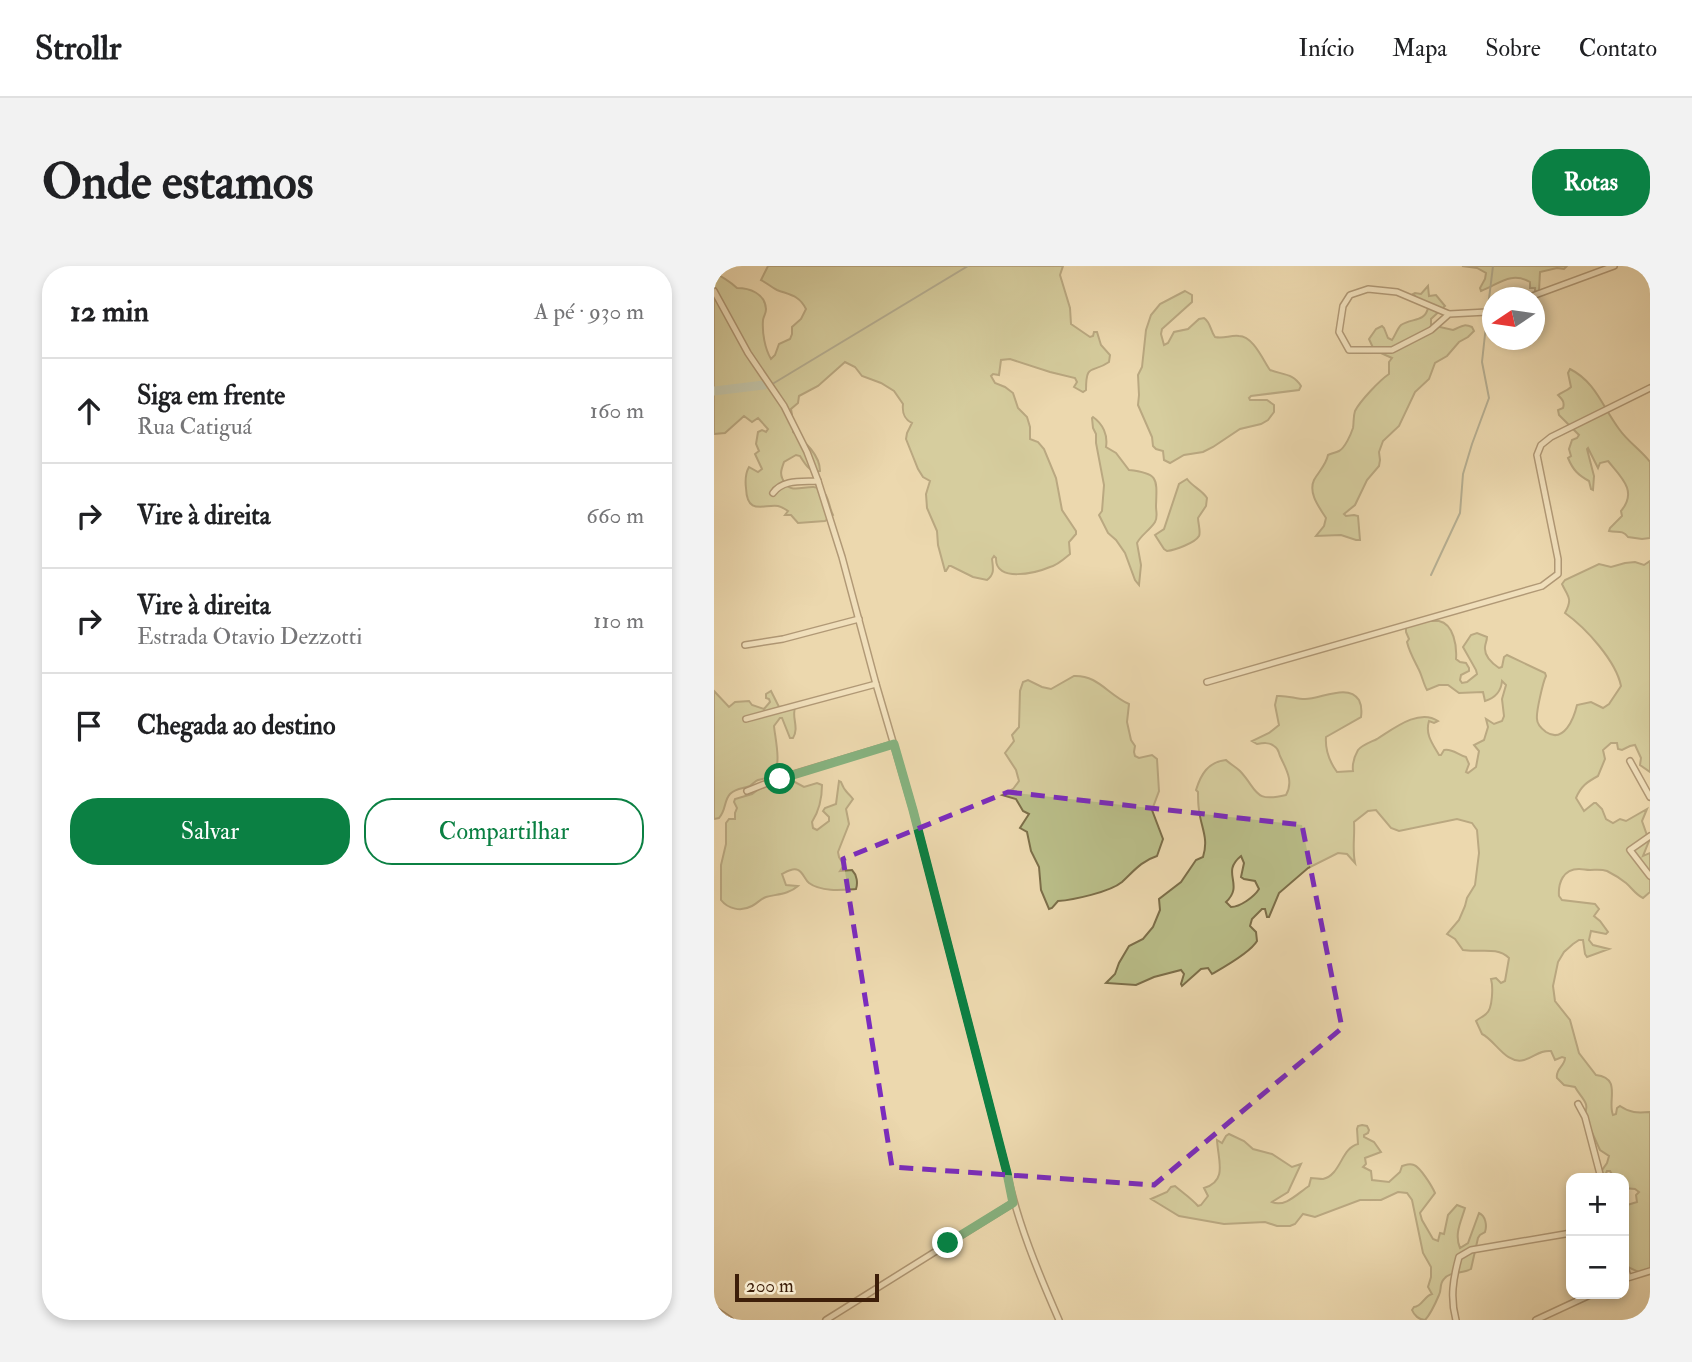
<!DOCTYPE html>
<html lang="pt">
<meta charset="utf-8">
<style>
body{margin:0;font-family:"IM FELL Double Pica",serif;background:#f2f2f2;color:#202124}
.controls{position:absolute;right:21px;bottom:21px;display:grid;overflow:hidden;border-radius:14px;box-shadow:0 4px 10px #0003}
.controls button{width:63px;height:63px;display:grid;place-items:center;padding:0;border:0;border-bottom:2px solid #e0e0e0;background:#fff;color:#202124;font:35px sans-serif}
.compass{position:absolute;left:768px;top:21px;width:63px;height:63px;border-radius:50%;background:#fff;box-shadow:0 4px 10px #0003;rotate:257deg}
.scale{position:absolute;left:21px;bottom:18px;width:144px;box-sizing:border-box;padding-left:7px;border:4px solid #3d1e09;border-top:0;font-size:19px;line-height:24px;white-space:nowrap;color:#3d1e09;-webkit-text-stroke:5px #f3e6ca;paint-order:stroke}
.stop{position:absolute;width:21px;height:21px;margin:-16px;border:5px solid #0b8043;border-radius:50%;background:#fff}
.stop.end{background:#0b8043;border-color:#fff;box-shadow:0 2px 7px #0008}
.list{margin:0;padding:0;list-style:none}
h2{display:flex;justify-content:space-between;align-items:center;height:91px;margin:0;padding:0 28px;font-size:30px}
h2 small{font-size:23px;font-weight:400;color:#757577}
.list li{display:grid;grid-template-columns:46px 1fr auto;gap:21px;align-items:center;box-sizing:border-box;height:105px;padding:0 28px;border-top:2px solid #e0e0e0}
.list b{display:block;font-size:26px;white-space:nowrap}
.list p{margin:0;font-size:23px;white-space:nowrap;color:#757577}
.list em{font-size:23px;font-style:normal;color:#757577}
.actions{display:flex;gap:14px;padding:21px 28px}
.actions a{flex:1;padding:16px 0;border:2px solid #0b8043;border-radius:28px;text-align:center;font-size:24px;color:#0b8043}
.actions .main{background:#0b8043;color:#fff}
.icon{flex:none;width:38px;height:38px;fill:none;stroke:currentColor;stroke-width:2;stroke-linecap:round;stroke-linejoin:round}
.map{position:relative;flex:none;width:936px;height:1054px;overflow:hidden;border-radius:28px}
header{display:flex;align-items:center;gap:42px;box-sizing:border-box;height:98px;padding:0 35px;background:#fff;border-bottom:2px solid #e0e0e0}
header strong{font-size:33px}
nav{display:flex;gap:38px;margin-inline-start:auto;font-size:24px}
.intro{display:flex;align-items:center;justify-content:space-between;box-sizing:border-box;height:168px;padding:0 42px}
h1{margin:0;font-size:49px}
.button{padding:18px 32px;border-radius:28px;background:#0b8043;color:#fff;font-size:24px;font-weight:700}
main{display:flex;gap:42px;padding:0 42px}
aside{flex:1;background:#fff;border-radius:28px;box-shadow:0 4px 10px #0003}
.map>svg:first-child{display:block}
.green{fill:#babe89;stroke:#7c6e49;stroke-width:2;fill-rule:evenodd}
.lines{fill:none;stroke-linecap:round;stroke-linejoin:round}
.stream{stroke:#747b6d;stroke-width:2}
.river{stroke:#99b9af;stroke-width:9}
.street-casing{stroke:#694c32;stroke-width:8}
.street{stroke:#f3e6ca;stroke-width:5}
.route{stroke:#0b8043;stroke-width:9}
.marked{fill:none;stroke:#7b2cbf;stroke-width:5;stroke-dasharray:14 9;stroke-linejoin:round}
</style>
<header>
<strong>Strollr</strong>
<nav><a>Início</a><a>Mapa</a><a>Sobre</a><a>Contato</a></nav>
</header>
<div class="intro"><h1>Onde estamos</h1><a class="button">Rotas</a></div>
<main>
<aside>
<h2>12 min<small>A pé · 930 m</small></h2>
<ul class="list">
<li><svg class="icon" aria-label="ahead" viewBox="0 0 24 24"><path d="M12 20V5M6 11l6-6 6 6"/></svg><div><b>Siga em frente</b><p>Rua Catiguá</p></div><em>160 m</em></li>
<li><svg class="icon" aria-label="right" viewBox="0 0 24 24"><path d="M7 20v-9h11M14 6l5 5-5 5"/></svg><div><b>Vire à direita</b></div><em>660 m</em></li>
<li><svg class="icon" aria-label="right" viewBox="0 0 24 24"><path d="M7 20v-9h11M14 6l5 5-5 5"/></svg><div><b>Vire à direita</b><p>Estrada Otavio Dezzotti</p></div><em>110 m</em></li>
<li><svg class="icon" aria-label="arrive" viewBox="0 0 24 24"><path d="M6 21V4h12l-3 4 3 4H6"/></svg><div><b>Chegada ao destino</b></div></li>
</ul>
<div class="actions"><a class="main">Salvar</a><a>Compartilhar</a></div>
</aside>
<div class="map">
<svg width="936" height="1054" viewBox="0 0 936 1054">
<rect width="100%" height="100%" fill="#ecd8ae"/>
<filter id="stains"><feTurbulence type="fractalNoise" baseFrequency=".00286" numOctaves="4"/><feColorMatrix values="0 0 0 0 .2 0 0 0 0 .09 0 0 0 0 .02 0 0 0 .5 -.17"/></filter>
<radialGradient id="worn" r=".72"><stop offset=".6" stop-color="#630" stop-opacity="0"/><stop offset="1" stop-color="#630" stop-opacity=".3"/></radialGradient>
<g class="green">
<path d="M54 0H349L346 9 356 42 357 58 376 71 379 70 380 66H383L387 79 396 89 395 96C378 108 372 96 372 124L369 126 360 121 363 116 361 112 336 106 296 93 287 94 285 109 279 108 277 110 281 117 291 121 299 127 304 142 313 151 316 161V173L324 176 330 183 342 212 348 244 362 265V268L355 276 356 288C350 293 344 299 336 301 322 307 281 317 282 292L280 290 278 293C279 302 281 308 273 314L259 311 237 300H235L232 305H231L224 279 223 265 213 242 212 228 216 215 209 211 204 203 192 173 193 167 198 157C190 153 188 147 189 138L180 125 167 117 148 110 141 101 131 96 104 120 85 130 84 137 77 143 78 149 75 156 79 159V166C91 176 106 189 106 205 96 207 91 198 86 190L82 189 70 196C67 204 65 209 71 217 79 230 97 215 108 224 115 229 115 242 119 249L111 255 84 257 77 249H71L74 245C71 243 68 241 64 240 50 238 33 250 32 222 31 214 31 208 35 201L44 206 48 203 41 188 45 185 42 178 44 166 48 164 52 166 54 163 44 152 38 156 30 150 11 167 0 168V7C9 11 15 15 23 22 35 22 51 27 52 43 52 48 50 49 49 54 48 67 51 83 57 93L61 89 65 78 76 73 78 68V61L87 53 92 43C85 29 76 29 63 24 57 21 53 17 47 14Z"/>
<path d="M748 0H853L850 3 843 2 826 6 825 25 821 26V22H816V16C797 5 785 18 767 25L766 22 771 13 772 7 763 2Z"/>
<path d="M714 20 715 30 722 29 731 40 717 53V59L739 64C747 61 749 57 758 61L760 65 754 71 745 76 733 90 721 97 715 113 701 126 685 160 669 175 665 186 666 194 665 200 653 214 641 239 630 248 632 250 640 249 644 250 646 274H642L627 269 602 270 610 260 612 252C605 241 594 227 600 214 605 205 612 199 614 189 618 187 621 187 625 185 631 182 637 168 639 162 640 156 639 151 641 145 646 135 666 114 675 108V96L678 92 660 84 655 73 662 63 668 60 670 62 674 72 678 74C681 70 683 63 687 59 698 52 711 56 714 42L699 28 701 27 707 28Z"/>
<path d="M471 25 478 29V36L448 63 447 68 450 79 454 77 460 66 474 63 485 53 490 52C497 57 496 64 501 71 510 73 516 69 525 70 539 70 549 94 556 104 569 109 579 107 587 120L585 124 537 130 535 132 536 134H553L560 139V146L554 154 547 158 526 163 499 181 489 186 470 189 456 197 450 194 449 185 442 183 439 180 438 171 424 139 425 129 424 109 428 101 432 64 437 49 446 38Z"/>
<path d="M856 103C882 116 889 142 905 163 914 176 927 184 936 196V272L928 273 914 271C908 263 903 267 895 265L896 262 908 250 907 245C924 225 907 211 894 195L886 197 884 202 874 182 873 183 880 210 879 224 877 223 875 215C864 209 859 204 854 192L857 190 855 183 858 174 863 172 865 169 845 149 844 144 849 142C851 136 848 133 844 129 848 126 853 125 857 121L854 107Z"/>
<path d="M379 151C389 158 394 169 392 181L402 187 415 204C445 207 443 213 442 240 442 246 444 251 441 256 436 264 427 269 423 277L427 299 425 319 421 314 411 287 402 274 394 267 385 249 388 245 390 219 382 177V168L379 162 378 152Z"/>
<path d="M473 213C479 221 488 224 493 232L492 240 484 252C484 257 487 266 485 270 481 277 461 284 453 285L450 283 441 269 450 263 465 218Z"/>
<path d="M936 295V506L926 499 927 492 921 479 916 480 908 484 904 483 903 477H897L889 484 891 493 884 510C873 516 867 520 862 532L870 545 880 537H882L888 543 892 553 899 557 906 553 912 555 933 543 928 555 935 575 929 590 936 587V626L929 632C921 628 918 622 912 617 907 613 899 608 893 605 887 603 882 604 876 604 872 604 869 603 865 603 849 603 844 617 845 630L848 634 881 638 885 643 880 650 886 655 894 666 892 668 877 665 875 674 879 679 895 683 873 691 871 688 869 674H865L859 678 850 686 844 696 839 720 841 735 856 754 865 787 882 809C908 812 893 835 899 849L902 848 903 842 906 840C916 847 923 847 936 846V1008H929L914 1001 910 1002V940L923 936 922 929 925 926 921 923 910 922V912H900L896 905H893L890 912H888L886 907 893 897 895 890 886 884 870 849C877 837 867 832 861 821L850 819 843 812C841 803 851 800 851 792L848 791 841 794 837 785C825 784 821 791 810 794 792 799 781 774 768 768L762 755C765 752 769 751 772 748 779 743 779 720 777 713L782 712 787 717 791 715 795 692C783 680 764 687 749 684L741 673 733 668 745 654 751 640 753 632 761 619 765 587 763 564 758 557 743 553 685 565 677 562 662 544 654 545 640 556C641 571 638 582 641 597L633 588 624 587 594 602 565 627 555 651H553L551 643H548L538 653 536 660 542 666 543 675C536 687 510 701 498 708L494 702 487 703 468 720 467 718 470 708 467 704 440 711 422 719 392 717 401 708 405 697 415 680 429 673 439 661 446 644 445 633 467 616 482 594 489 591C495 572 487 562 485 544 484 538 484 532 484 526L482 524C487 508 494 496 512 494 516 498 522 501 526 505 544 524 539 537 572 529 580 515 572 503 566 490 564 485 565 483 560 480 555 476 549 477 543 478L538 475 555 467 565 459 561 439 563 430C573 429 582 433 591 433 607 433 634 417 645 434 648 440 648 444 647 451L612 471C611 484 615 495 623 506L639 505C638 497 640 491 644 484 648 479 657 476 663 473 679 463 705 442 724 455L720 457 715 455C711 468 718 477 725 489H727L730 484C738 482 744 489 752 491L755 498 752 506 754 507 762 501 765 485 760 479 770 474 774 461 772 453 780 458 788 455 790 450 788 433 792 419 788 415C787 426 781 432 771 435L769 426 745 427 734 419H725L713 424C709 417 708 409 704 402 700 394 695 385 693 376L695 373 692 366V361C700 357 705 356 714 355 715 355 724 355 725 355 740 358 743 381 742 393L746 396 752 397 755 402V405L747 409 746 414 748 417 753 416 763 408 762 404 749 381 757 369 763 367 773 371C773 375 771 378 771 381 770 390 779 398 785 402L788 401 790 391 793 389 831 407 832 410C829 416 822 446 823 453 823 459 828 463 832 466 850 478 860 452 863 439L877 436 889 442 895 438 907 420C902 395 872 362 851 347 859 332 854 331 848 318L851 314 885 298 897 301 911 297 921 296 930 299ZM527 590 530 597 527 611 530 613 541 615 545 623C540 631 526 641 517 641L512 636C531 618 506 607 527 590Z"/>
<path d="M360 410C384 409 393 428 415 438L413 456 417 474 421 480 420 486 421 490 425 492 438 489 443 493 445 525 438 544 449 573 443 590C427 595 419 606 408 616 396 626 359 634 344 635L338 642 335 643 327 624 325 601 317 585 313 566 306 562 315 548 309 545 302 533 288 529 299 523 305 515 302 504 291 487 300 475 298 469 305 461 306 425 309 416 314 414 328 421 337 423Z"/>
<path d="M0 425 15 441 21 436 35 435 38 439 50 443 56 436 55 433 52 432V428L57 425 65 441 82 439C76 449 86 461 79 472H76L68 452H66L60 460C61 472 68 499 59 508 55 513 50 512 44 514 41 515 39 518 36 520 29 523 23 521 16 528 10 534 12 545 5 552L0 553Z"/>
<path d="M77 514 90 521 103 517 108 519C108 532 105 545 98 556L99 562 103 564 115 555V551L109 545 111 542 122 538 125 515 127 516C131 527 133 525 139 533L132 543 135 558 124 586 125 591 130 599 126 605 138 604C143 609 144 617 142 623 128 624 107 626 95 617 91 614 89 606 84 604 79 601 72 606 68 608L72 619 84 620C75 628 64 628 52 631 46 633 44 637 38 640 27 646 14 643 7 634V599L12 578V557L15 553H21V547L23 542 20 536 21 533 38 528 49 520 58 519 66 525 71 517Z"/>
<path d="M648 859 653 860 655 864 654 867 650 869V871L660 876 667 886 651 892 652 898 649 901 657 905 658 914 675 916 686 906 688 900C692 899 695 897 700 899 706 901 718 920 721 927L706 947 708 954 719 973 724 975 726 967 730 968 734 949 743 939 751 942C747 956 740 968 746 982L754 977 765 947C772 950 773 960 771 966L766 969 764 972 757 1003C748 1008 736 1005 730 1013 725 1018 728 1023 725 1029 722 1036 716 1049 711 1054 705 1054 700 1049 698 1044L700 1041C708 1041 710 1030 718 1028L714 1021 717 1011V1001L709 987 698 934 693 927 684 926 667 934H646L601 951 589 948 581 958 576 960H563L551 956 510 958 465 950 437 933 453 926 457 921 461 920C469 927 477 932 484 940L487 939 494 930 490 922C514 915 504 894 503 874L508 877 512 870 515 868 530 875 539 883 558 888 578 901 587 898 574 926 558 936C571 942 584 927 595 920L597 912C601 912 605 913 609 913 627 909 627 882 644 878L643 863 644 860Z"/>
</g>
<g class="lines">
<g class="stream">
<path d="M774 41 779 0"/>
<path d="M60 117 254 0"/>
<path d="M717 309 746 247 749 208 758 178 775 132 768 96 773 50"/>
</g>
<path class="river" d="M0 125 50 119"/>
<g class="street-casing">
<g id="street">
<path d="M0 25 34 87 70 140 93 186 104 215 128 291 162 418 199 544 293 907C304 958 324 1006 345 1054"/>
<path d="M813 32 900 0"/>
<path d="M735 48 717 64 678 84H635L625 66 629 40 636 29 654 23 683 26 735 48 773 46 778 44"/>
<path d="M59 227C69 213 88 216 104 215"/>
<path d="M31 379 69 373 145 353"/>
<path d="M493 416 828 320 844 308V293L823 189 827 179 837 171 936 122"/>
<path d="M32 453 162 418"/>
<path d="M916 495 936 531"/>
<path d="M33 525 66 512 179 478"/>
<path d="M936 570 916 584 936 610"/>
<path d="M864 838 871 851 887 912"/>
<path d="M910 997 914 1011"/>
<path d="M910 1013 936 1005"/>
<path d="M0 1043 16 1054"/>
<path d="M112 1054 299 937"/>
<path d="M742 1054C736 1032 739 1013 745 991L757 984 857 967"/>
<path d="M822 1054 878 1028"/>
</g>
</g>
<use href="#street" class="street"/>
</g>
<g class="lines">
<path class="route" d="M66 513 180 478 199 544 293 907 299 937 234 977"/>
</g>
<path d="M0 0H936V1054H0ZM294 526 588 559 628 762 440 919 178 901 129 593Z" fill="#ecd8ae" fill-opacity=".55" fill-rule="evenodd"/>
<path class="marked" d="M294 526 588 559 628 762 440 919 178 901 129 593Z"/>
<rect width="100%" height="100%" filter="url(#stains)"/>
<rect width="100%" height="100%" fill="url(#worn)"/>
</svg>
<div class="controls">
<button>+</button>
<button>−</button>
</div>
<svg class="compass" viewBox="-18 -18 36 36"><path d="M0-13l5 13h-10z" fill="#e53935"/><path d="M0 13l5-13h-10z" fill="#757577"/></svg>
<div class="scale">200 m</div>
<div class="stop" style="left:66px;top:513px"></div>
<div class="stop end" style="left:234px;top:977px"></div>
</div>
</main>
